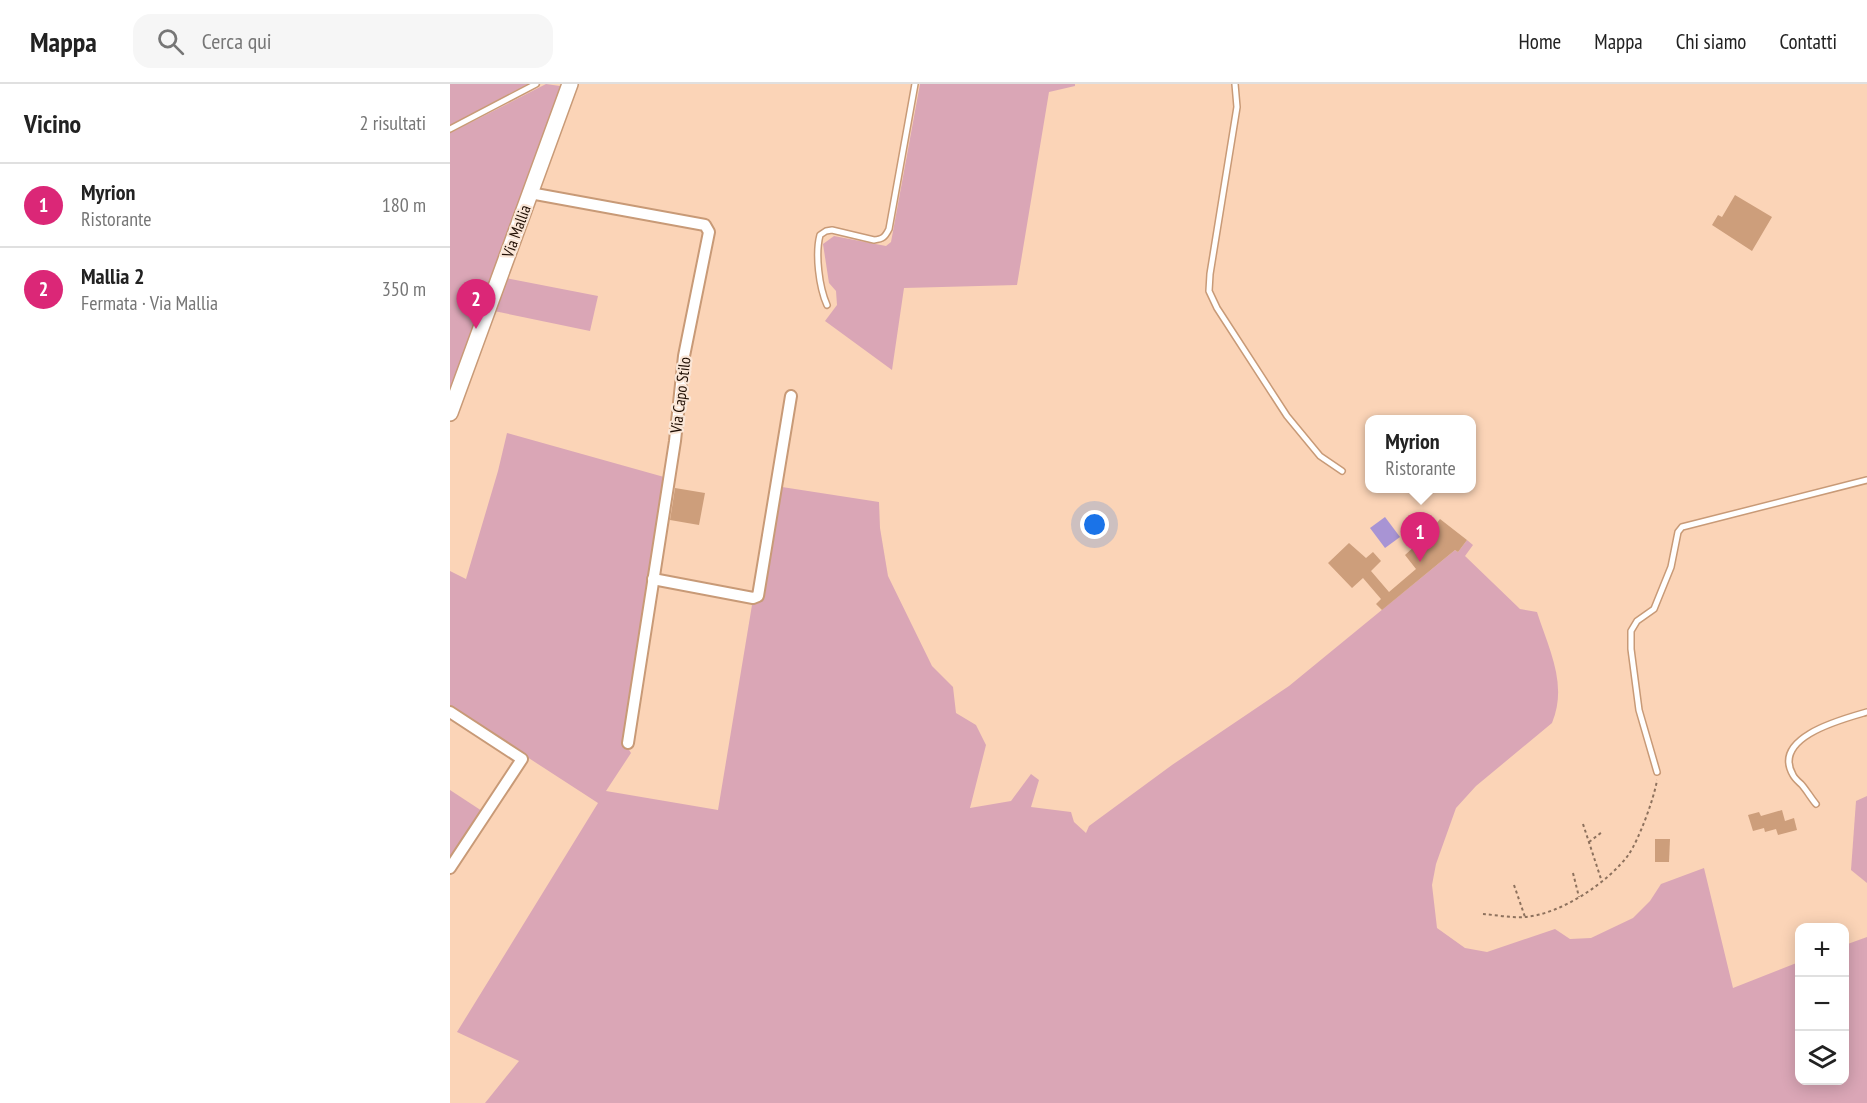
<!DOCTYPE html>
<html lang="it">
<meta charset="utf-8">
<style>
body{margin:0;font-family:"PT Sans Narrow",sans-serif;background:#f6f6f6;color:#222}
.controls{position:absolute;right:18px;bottom:18px;display:grid;overflow:hidden;border-radius:12px;box-shadow:0 3px 15px #0003}
.controls button{width:54px;height:54px;display:grid;place-items:center;padding:0;border:0;border-bottom:2px solid #e0e0e0;background:#fff;color:#222;font:30px sans-serif}
.you{position:absolute;left:645px;top:441px;width:21px;height:21px;margin:-15px;border:4px solid #fff;border-radius:50%;background:#1a73e8;box-shadow:0 0 0 9px #1a73e833}
.badge{display:grid;place-items:center;width:39px;height:39px;border-radius:50%;background:#db2777;color:#fff;font-size:20px;font-weight:700}
.pin{position:absolute;translate:-50% -50px;filter:drop-shadow(0 2px 3px #0008)}
.pin::after{content:'';position:absolute;top:32px;width:21px;height:18px;background:inherit;clip-path:polygon(0 0,100% 0,50% 100%)}
.popup{position:absolute;left:915px;top:331px;width:111px;height:78px;box-sizing:border-box;display:grid;place-content:center;border-radius:12px;background:#fff;filter:drop-shadow(0 2px 4px #0005);font-size:20px;white-space:nowrap;color:#767676}
.popup b{font-size:22px;color:#222}
.popup::after{content:'';position:absolute;left:50%;top:100%;margin-left:-12px;border:12px solid transparent;border-top-color:#fff}
.list{margin:0;padding:0;list-style:none}
h2{display:flex;justify-content:space-between;align-items:center;height:78px;margin:0;padding:0 24px;font-size:26px}
h2 small{font-size:20px;font-weight:400;color:#767676}
.list li{display:grid;grid-template-columns:39px 1fr auto;gap:18px;align-items:center;box-sizing:border-box;height:84px;padding:0 24px;border-top:2px solid #e0e0e0}
.list b{display:block;font-size:22px;white-space:nowrap}
.list p{margin:0;font-size:20px;white-space:nowrap;color:#767676}
.list em{font-size:20px;font-style:normal;color:#767676}
.icon{flex:none;width:33px;height:33px;fill:none;stroke:currentColor;stroke-width:2;stroke-linecap:round;stroke-linejoin:round}
.map{position:relative;flex:none;width:1417px;height:1019px;overflow:hidden}
header{display:flex;align-items:center;gap:36px;box-sizing:border-box;height:84px;padding:0 30px;background:#fff;border-bottom:2px solid #e0e0e0}
header strong{font-size:28px}
nav{display:flex;gap:33px;margin-inline-start:auto;font-size:21px}
.search{width:420px;height:54px;background:#f6f6f6;display:flex;align-items:center;gap:15px;box-sizing:border-box;padding:0 21px;border-radius:18px;color:#767676;font-size:22px}
main{display:flex}
aside{flex:1;background:#fff}
.map>svg:first-child{display:block}
.green{fill:#daa6b6}
.water{fill:#a894d4}
.building{fill:#cd9e7b}
.lines{fill:none;stroke-linecap:round;stroke-linejoin:round}
.lane-casing{stroke:#c89a77;stroke-width:8}
.street-casing{stroke:#c89a77;stroke-width:14}
.secondary-casing{stroke:#c89a77;stroke-width:18}
.path{stroke:#8d715d;stroke-width:2;stroke-dasharray:3 3;stroke-linecap:butt}
.lane{stroke:#fff;stroke-width:5}
.street{stroke:#fff;stroke-width:10}
.secondary{stroke:#fff;stroke-width:15}
.labels{text-anchor:middle;dominant-baseline:central;stroke-width:4.5;stroke-linejoin:round;paint-order:stroke}
.street-label{font-size:16px;fill:#1f0e03;stroke:#fae6d7}
</style>
<header>
<strong>Mappa</strong>
<div class="search"><svg class="icon" aria-label="search" viewBox="0 0 24 24"><circle cx="10" cy="10" r="6"/><path d="M15 15l6 6"/></svg>Cerca qui</div>
<nav><a>Home</a><a>Mappa</a><a>Chi siamo</a><a>Contatti</a></nav>
</header>
<main>
<aside>
<h2>Vicino<small>2 risultati</small></h2>
<ul class="list">
<li><span class="badge">1</span><div><b>Myrion</b><p>Ristorante</p></div><em>180 m</em></li>
<li><span class="badge">2</span><div><b>Mallia 2</b><p>Fermata · Via Mallia</p></div><em>350 m</em></li>
</ul>
</aside>
<div class="map">
<svg width="1417" height="1019" viewBox="0 0 1417 1019">
<rect width="100%" height="100%" fill="#fbd4b7"/>
<g class="green">
<path d="M0 0H78L0 41Z"/>
<path d="M96 0 110 2 113 7 0 314V49Z"/>
<path d="M470 0H625V2L599 8 567 201 454 204 442 286 375 237 387 221 386 207 379 199 373 160 384 152 436 162 441 158Z"/>
<path d="M56 194 148 212 140 247 44 227Z"/>
<path d="M57 349 214 393 174 658 181 669 156 707 268 726 302 521 314 515 332 403 429 418 430 444 438 492 482 582 503 603 506 629 526 641 536 661 520 724 561 717 581 690 589 696 581 723 621 728 624 738 636 749 639 742 722 681 839 602 1005 466 1008 468 1017 456 1023 461 1015 472 1070 525 1087 528C1099 566 1118 600 1102 639L1026 702 1006 724 986 780 982 801 987 844 1015 864 1037 868 1105 845 1120 855 1141 854 1183 834 1200 817 1211 800 1254 784 1283 904 1349 878 1350 996H1394L1395 861 1417 853V1019H35L69 977 7 948 148 719 0 623V487L16 495 48 387Z"/>
<path d="M0 706 32 727 0 775Z"/>
<path d="M1417 712V799L1401 786 1406 717Z"/>
</g>
<path class="water" d="M935 433 950 453 935 464 920 444Z"/>
<g class="building">
<path d="M1285 111 1322 133 1302 167 1262 141 1268 131 1272 133Z"/>
<path d="M225 404 255 409 249 441 220 436Z"/>
<path d="M990 435 1017 456 1008 468 1005 466 932 526 926 520 931 515 913 494 902 504 878 479 899 459 916 474 923 468 931 477 921 487 939 508 966 485 955 471 966 461 968 463Z"/>
<path d="M1332 726 1335 737 1344 734 1347 746 1328 751 1326 745 1315 748 1314 744 1303 747 1298 731 1309 728 1311 732Z"/>
<path d="M1205 755H1220L1219 778H1205Z"/>
</g>
<g class="lines">
<g class="lane-casing">
<g id="lane">
<path d="M785 0 787 23 760 190 759 207 767 224 837 332 870 372 892 387"/>
<path d="M0 45 86 0"/>
<path d="M377 221C369 203 365 170 370 151L376 147 382 146 424 156C433 155 435 153 439 145L465 0"/>
<path d="M1207 688 1189 626 1181 565V547L1187 537 1204 525 1221 483 1228 448 1232 443 1417 396"/>
<path d="M1366 720C1361 714 1357 707 1352 701 1349 698 1345 695 1343 691 1321 653 1393 635 1417 628"/>
</g>
</g>
<g class="street-casing">
<g id="street">
<path d="M80 109 255 141 259 148 234 272 225 357 178 659"/>
<path d="M203 495 303 514 308 512 341 312"/>
<path d="M0 628 72 675 0 784"/>
</g>
</g>
<g class="secondary-casing">
<path id="secondary" d="M0 329 120 0"/>
</g>
<g class="path">
<path d="M1133 740 1152 798"/>
<path d="M1139 758 1152 748"/>
<path d="M1123 789 1129 813"/>
<path d="M1064 801 1075 833"/>
<path d="M1033 830C1046 831 1061 834 1074 833 1110 831 1159 798 1179 770 1189 755 1204 715 1207 696"/>
</g>
<use href="#lane" class="lane"/>
<use href="#street" class="street"/>
<use href="#secondary" class="secondary"/>
</g>
<g class="labels">
<g class="street-label">
<text transform="translate(66 147) rotate(-70)">Via Mallia</text>
<text transform="translate(230 311) rotate(-83)">Via Capo Stilo</text>
</g>
</g>
</svg>
<div class="controls">
<button>+</button>
<button>−</button>
<button><svg class="icon" aria-label="layers" viewBox="0 0 24 24"><path d="M12 4l9 5-9 5-9-5zM3 14l9 5 9-5"/></svg></button>
</div>
<div class="you"></div>
<div class="pin badge" style="left:970px;top:478px">1</div>
<div class="popup"><b>Myrion</b>Ristorante</div>
<div class="pin badge" style="left:26px;top:245px">2</div>
</div>
</main>
